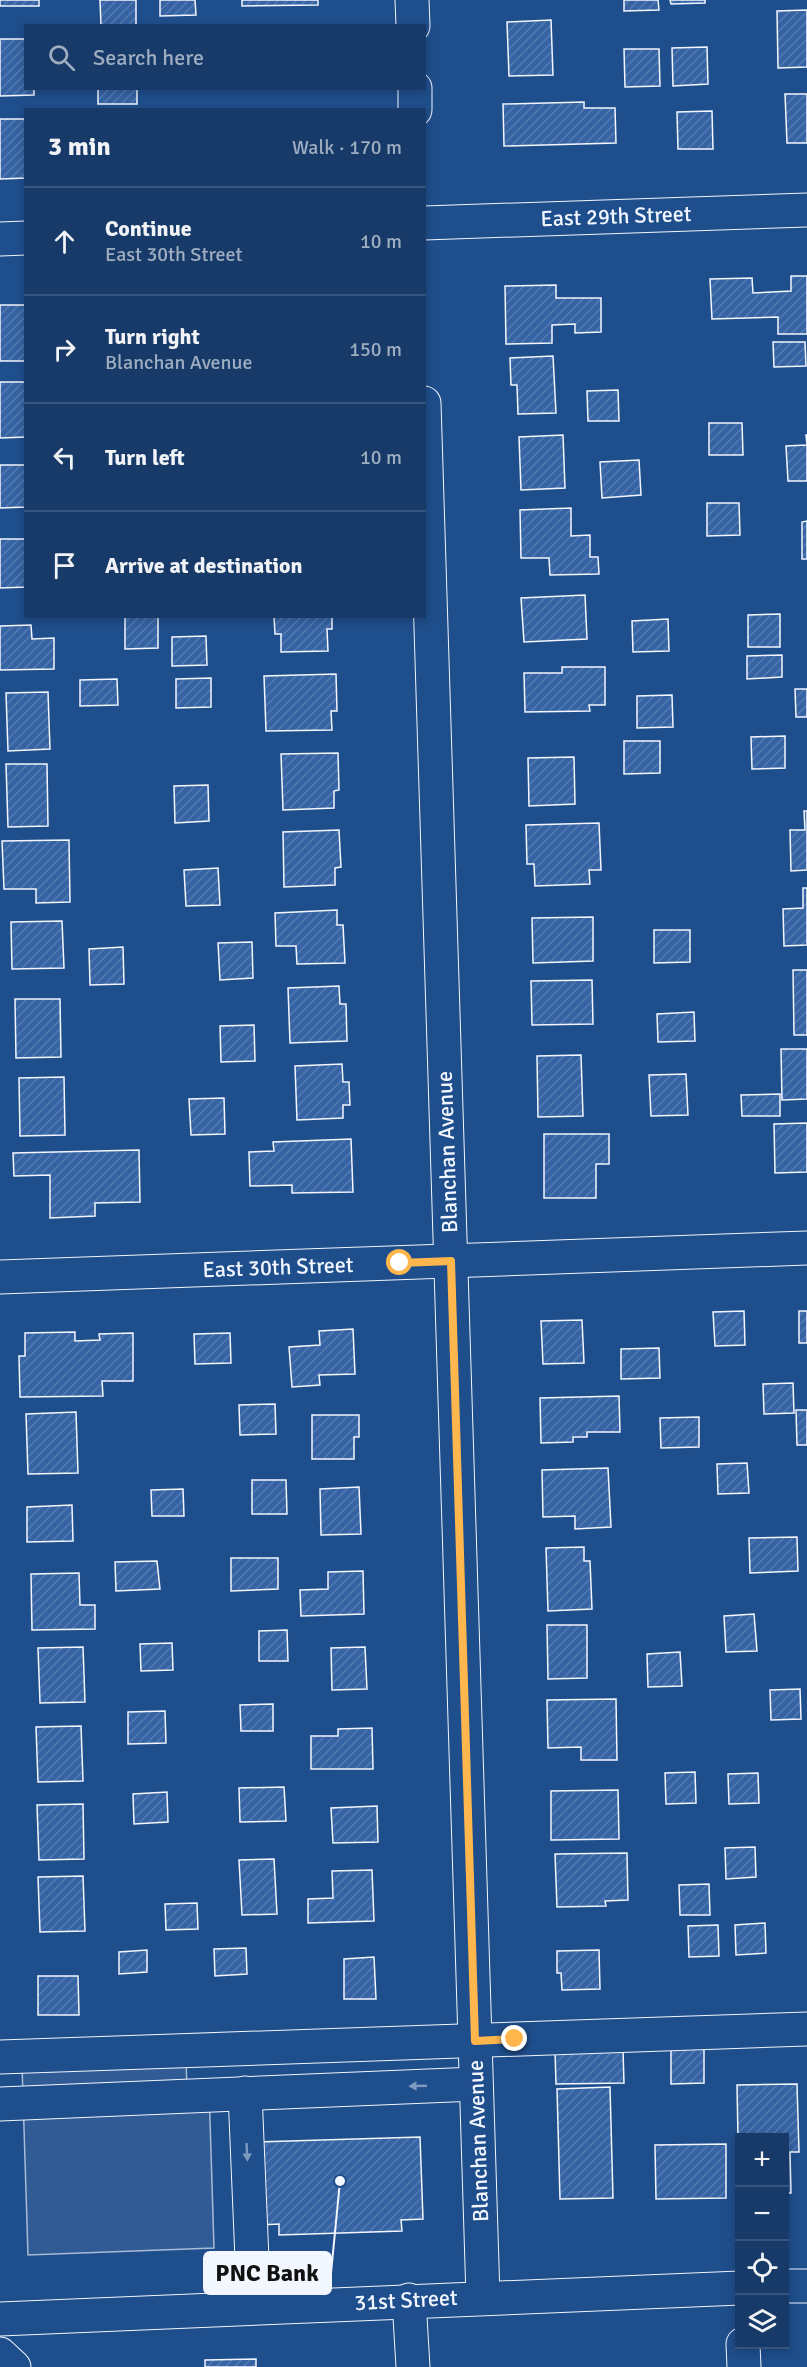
<!DOCTYPE html>
<meta charset="utf-8">
<style>
body{margin:0;font-family:Signika,sans-serif;background:#20416f;color:#f1f3f6}
.controls{position:absolute;right:18px;bottom:18px;display:grid;overflow:hidden;border-radius:0px;box-shadow:0 3px 9px #0003}
.controls button{width:54px;height:54px;display:grid;place-items:center;padding:0;border:0;border-bottom:2px solid #36547d;background:#173a69;color:#f1f3f6;font:30px sans-serif}
.stop{position:absolute;width:18px;height:18px;margin:-14px;border:4px solid #ffb74d;border-radius:50%;background:#fff}
.stop.end{background:#ffb74d;border-color:#fff;box-shadow:0 2px 6px #0008}
.list{margin:0;padding:0;list-style:none}
h2{display:flex;justify-content:space-between;align-items:center;height:78px;margin:0;padding:0 24px;font-size:26px}
h2 small{font-size:20px;font-weight:400;color:#9eadc0}
.list li{display:grid;grid-template-columns:39px 1fr auto;gap:18px;align-items:center;box-sizing:border-box;height:108px;padding:0 24px;border-top:2px solid #36547d}
.list b{display:block;font-size:22px;white-space:nowrap}
.list p{margin:0;font-size:20px;white-space:nowrap;color:#9eadc0}
.list em{font-size:20px;font-style:normal;color:#9eadc0}
.icon{flex:none;width:33px;height:33px;fill:none;stroke:currentColor;stroke-width:2;stroke-linecap:round;stroke-linejoin:round}
.map{position:relative;flex:none;width:807px;height:2367px;overflow:hidden}
.search{position:absolute;background:#173a69;box-shadow:0 3px 9px #0003;left:24px;top:24px;width:402px;height:66px;display:flex;align-items:center;gap:15px;box-sizing:border-box;padding:0 21px;border-radius:0px;color:#9eadc0;font-size:22px}
.panel{position:absolute;background:#173a69;box-shadow:0 3px 9px #0003;left:24px;top:108px;width:402px;height:510px;border-radius:0px}
.map>svg:first-child{display:block}
.pitch{fill:#305b95;stroke:#a8bbd7;stroke-width:1.5}
.building{fill:url(#building-hatch);stroke:#f2f6ff;stroke-width:1.5}
.lines{fill:none;stroke-linecap:round;stroke-linejoin:round}
.minor-casing{stroke:#f2f6ff;stroke-width:35}
.major-casing{stroke:#f2f6ff;stroke-width:35}
.minor{stroke:#1f4e8c;stroke-width:33}
.major{stroke:#1f4e8c;stroke-width:33}
.oneway{fill:#7e9ac0}
.route{stroke:#ffb74d;stroke-width:8}
.labels{text-anchor:middle;dominant-baseline:central;stroke-width:4.5;stroke-linejoin:round;paint-order:stroke}
.street-label{font-size:22px;fill:#f2f6ff;stroke:#1f4e8c}
.leader{fill:none;stroke:#f2f6ff;stroke-width:2}
.callout-dot{fill:#f2f6ff;stroke:#1f4e8c;stroke-width:2}
.callout{fill:#f2f6ff;stroke:#f2f6ff;stroke-width:2}
.callout-label{font-size:24px;text-anchor:middle;font-weight:bold;fill:#111}
</style>
<div class="map">
<svg width="807" height="2367" viewBox="0 0 807 2367">
<defs>
<pattern id="building-hatch" width="6" height="6" patternUnits="userSpaceOnUse" patternTransform="scale(1.5)"><rect width="6" height="6" fill="#3563a3"/><path d="M-1 1l2-2M0 6l6-6M5 7l2-2" fill="none" stroke="#537ab1"/></pattern>
</defs>
<rect width="100%" height="100%" fill="#1f4e8c"/>
<path class="pitch" d="M186 2059 187 2089 209 2088 214 2248 28 2255 22 2065Z"/>
<g class="building">
<rect x="0" y="0" width="39" height="6"/>
<path d="M100 0H136V26H101Z"/>
<path d="M160 0H195L196 15 160 16Z"/>
<path d="M242 0H318V5L242 6Z"/>
<path d="M624 0H658L659 10 624 11Z"/>
<path d="M670 0H705V3L671 4Z"/>
<path d="M807 10V67L778 68 777 11Z"/>
<path d="M551 20 553 75 509 76 507 22Z"/>
<path d="M0 39H26V88H34V95L0 96Z"/>
<path d="M707 47 708 84 673 86 672 48Z"/>
<path d="M624 49H659L660 86 625 87Z"/>
<rect x="98" y="88" width="39" height="16"/>
<path d="M785 94H807V143H787Z"/>
<path d="M584 102V108H615L616 143 504 146 503 104Z"/>
<path d="M712 111 713 149H678L677 112Z"/>
<path d="M0 119H26V178L0 179Z"/>
<path d="M791 276H807V334H778V317L712 319 710 279 752 278 753 293 791 291Z"/>
<path d="M556 285V298H601V332L575 333V324L552 325V343L506 344 505 286Z"/>
<rect x="0" y="305" width="26" height="56"/>
<path d="M773 342H805L806 366 774 367Z"/>
<path d="M553 356 556 413 518 414 517 385H511L510 358Z"/>
<path d="M0 382H26V437L0 438Z"/>
<path d="M618 390 619 421H588L587 391Z"/>
<path d="M709 423H742L743 455H709Z"/>
<path d="M563 435 565 488 521 490 519 437Z"/>
<path d="M806 435H807V481H788L786 446 807 445Z"/>
<path d="M639 460 641 495 602 498 600 462Z"/>
<path d="M0 465H26V507L0 508Z"/>
<path d="M707 503H739L740 535 707 536Z"/>
<path d="M571 508V536L590 535V557H598L599 574 550 575 549 558H521L520 510Z"/>
<path d="M807 521V559H802V522Z"/>
<path d="M0 539H26V587L0 588Z"/>
<path d="M585 595 587 639 524 642 521 598Z"/>
<path d="M780 614V647H748V615Z"/>
<path d="M125 616H158V648L125 649Z"/>
<path d="M332 616V629H327L328 651 281 652V634H275L274 617Z"/>
<path d="M668 619 669 651 633 652 632 621Z"/>
<path d="M31 625 32 639 54 638V669L0 670V626Z"/>
<path d="M206 636 207 665 172 666V637Z"/>
<path d="M782 655V677L747 679V656Z"/>
<path d="M562 667H605V705H589L590 711 525 712 524 673H562Z"/>
<path d="M336 674 337 711H331L332 730 266 731 264 676Z"/>
<path d="M211 678V707L176 708V679Z"/>
<path d="M117 679 118 705 80 706V680Z"/>
<path d="M795 689H807V717H796Z"/>
<path d="M48 692 50 749 8 751 6 693Z"/>
<path d="M672 695 673 727 637 728V696Z"/>
<path d="M785 736V768L752 769 751 737Z"/>
<path d="M624 741H660V773L624 774Z"/>
<path d="M338 753 339 790 334 791V808L283 810 281 754Z"/>
<path d="M574 757 575 804 529 806 528 758Z"/>
<path d="M6 764H47L48 826 8 827Z"/>
<path d="M208 785 209 821 175 823 174 786Z"/>
<path d="M804 811H807V870L791 871 790 830H805Z"/>
<path d="M599 823 601 870H589L590 884 535 886 534 864H527L526 825Z"/>
<path d="M339 830 341 867 335 868V885L284 887 283 832Z"/>
<path d="M69 840 70 902 36 903V889H4L2 841Z"/>
<path d="M218 868 220 905 186 906 184 870Z"/>
<path d="M803 888H807V945L784 946 783 909 803 908Z"/>
<path d="M337 910V925H343L345 963 297 964 296 946H276L275 913Z"/>
<path d="M593 917V961L533 963 532 918Z"/>
<path d="M62 921 64 968 12 969 11 922Z"/>
<path d="M654 930H690V962L654 963Z"/>
<path d="M252 942 253 978 220 980 218 943Z"/>
<path d="M123 947 124 984 90 985 89 949Z"/>
<path d="M793 970H807V1035H794Z"/>
<path d="M592 980 593 1024 532 1025 531 981Z"/>
<path d="M339 986 340 1004H346L347 1041 290 1043 288 988Z"/>
<path d="M15 999H60L61 1057 16 1058Z"/>
<path d="M694 1012 695 1041 658 1042 657 1014Z"/>
<path d="M254 1025 255 1061 221 1062 220 1026Z"/>
<path d="M781 1049H807V1099L782 1100Z"/>
<path d="M581 1055 583 1116 538 1117 537 1056Z"/>
<path d="M342 1064 343 1082H349L350 1105H343V1118L297 1120 295 1066Z"/>
<path d="M686 1074 688 1115 651 1116 649 1075Z"/>
<path d="M64 1077 65 1135 20 1136 19 1078Z"/>
<path d="M780 1094V1116H742L741 1095Z"/>
<path d="M224 1098 225 1134 191 1135 189 1099Z"/>
<path d="M807 1123V1172L775 1173 774 1124Z"/>
<path d="M544 1134H609V1164H596V1198H544Z"/>
<path d="M351 1139 353 1192 292 1193V1185L250 1186 249 1152 274 1151 273 1142Z"/>
<path d="M139 1150 140 1202 95 1203V1216L50 1218V1175L14 1176 13 1153Z"/>
<path d="M744 1311 745 1345 715 1346 713 1312Z"/>
<rect x="799" y="1311" width="8" height="32"/>
<path d="M582 1320 584 1363 543 1364 541 1321Z"/>
<path d="M353 1329 355 1374 319 1375 320 1385 292 1387 289 1347 320 1345 319 1331Z"/>
<path d="M75 1332V1341L100 1340 99 1334 133 1333V1381H102L103 1396 20 1397 19 1356H25V1333Z"/>
<path d="M230 1333 231 1363 195 1364 194 1334Z"/>
<path d="M659 1348 660 1378 621 1379V1349Z"/>
<path d="M793 1383 794 1413 764 1414 763 1384Z"/>
<path d="M619 1396 620 1432H587V1437H573V1442L541 1443 540 1398Z"/>
<path d="M275 1404 276 1434 240 1435 239 1405Z"/>
<path d="M796 1410H807V1445H797Z"/>
<path d="M76 1412 78 1473 28 1474 26 1414Z"/>
<path d="M312 1415H359V1437H354V1459H312Z"/>
<path d="M699 1417V1447L661 1448 660 1418Z"/>
<path d="M747 1463 749 1493 718 1494 717 1464Z"/>
<path d="M608 1468 611 1527 575 1529V1516L543 1517 542 1470Z"/>
<path d="M252 1480H286L287 1514H252Z"/>
<path d="M359 1487 361 1534 321 1535 320 1489Z"/>
<path d="M183 1489 184 1516H152L151 1490Z"/>
<path d="M72 1505 73 1541 27 1542V1507Z"/>
<path d="M797 1537 798 1571 750 1573 749 1538Z"/>
<path d="M584 1547V1561H590L592 1609 548 1611 546 1548Z"/>
<path d="M231 1558H278V1589L231 1591Z"/>
<path d="M157 1561 160 1589 116 1591 115 1562Z"/>
<path d="M363 1571 364 1614 301 1616 300 1590 328 1589V1572Z"/>
<path d="M79 1573 80 1605H95V1629L32 1630 31 1574Z"/>
<path d="M754 1614 757 1651 726 1652 724 1616Z"/>
<path d="M547 1625H587V1678L548 1679Z"/>
<path d="M287 1630 288 1661H259V1631Z"/>
<path d="M172 1643 173 1670 141 1671 140 1644Z"/>
<path d="M83 1647 85 1702 40 1703 38 1648Z"/>
<path d="M365 1647 367 1689 332 1690 331 1648Z"/>
<path d="M680 1652 682 1686 648 1687 647 1654Z"/>
<path d="M800 1689 801 1719 771 1720 770 1690Z"/>
<path d="M616 1699 617 1760H581V1747L548 1748 547 1700Z"/>
<path d="M273 1704V1731H241L240 1705Z"/>
<path d="M165 1711 166 1743 128 1744V1712Z"/>
<path d="M81 1726 83 1781 38 1782 36 1727Z"/>
<path d="M372 1728 373 1769H311V1736H338V1729Z"/>
<path d="M695 1772 696 1803 666 1804 665 1773Z"/>
<path d="M758 1773 759 1803 729 1804 728 1774Z"/>
<path d="M284 1787 286 1821 240 1822 239 1788Z"/>
<path d="M618 1790 619 1839 551 1840V1791Z"/>
<path d="M167 1792 168 1822 134 1824 133 1794Z"/>
<path d="M83 1804 84 1859 39 1860 37 1805Z"/>
<path d="M377 1806 378 1842 333 1843 331 1808Z"/>
<path d="M755 1847 756 1877 726 1879 725 1848Z"/>
<path d="M627 1853 628 1900 605 1901 606 1906 557 1907 555 1854Z"/>
<path d="M274 1859 277 1914 242 1915 239 1860Z"/>
<path d="M372 1870 374 1921 308 1923V1899L333 1898 332 1871Z"/>
<path d="M83 1876 85 1931 40 1932 38 1877Z"/>
<path d="M709 1884 710 1915H680L679 1885Z"/>
<path d="M197 1903 198 1929 166 1930 165 1904Z"/>
<path d="M765 1923 766 1953 736 1955 735 1925Z"/>
<path d="M718 1925 719 1956 689 1957 688 1926Z"/>
<path d="M246 1948 247 1974 215 1976 214 1949Z"/>
<path d="M147 1950V1972L119 1974V1952Z"/>
<path d="M599 1950 600 1989 562 1990 561 1973H557V1951Z"/>
<path d="M374 1957 376 1999H344V1959Z"/>
<path d="M38 1976H78L79 2015H38Z"/>
<path d="M704 2047V2083L671 2084V2048Z"/>
<path d="M623 2050 624 2083 556 2084 555 2051Z"/>
<path d="M797 2084 799 2152H790L791 2193H784V2138H740L739 2194 737 2085Z"/>
<path d="M610 2087 613 2198 560 2199 557 2089Z"/>
<path d="M420 2137 423 2219 401 2220 402 2231 279 2235V2224L260 2225 257 2142Z"/>
<path d="M726 2144V2198L656 2199 655 2145Z"/>
<path d="M256 2359V2367H205V2360Z"/>
</g>
<g class="lines">
<g class="minor-casing">
<g id="minor">
<path d="M412 0 413 26"/>
<path d="M415 88V110"/>
<path d="M424 223 807 210"/>
<path d="M0 239 26 238"/>
<path d="M424 403 483 2297"/>
<path d="M0 1277 807 1248"/>
<path d="M0 2057 807 2029"/>
<path d="M245 2093 254 2307"/>
<path d="M0 2104 476 2084"/>
<path d="M409 2300 413 2367"/>
<path d="M743 2344 744 2367"/>
<path d="M0 2354 14 2367"/>
</g>
</g>
<g class="major-casing">
<g id="major">
<path d="M784 2286H807"/>
<path d="M0 2319 740 2288"/>
</g>
</g>
<use href="#minor" class="minor"/>
<use href="#major" class="major"/>
</g>
<defs><path id="oneway-solid" d="M-6-.8H1V-3.2L6.5 0L1 3.2V.8H-6Z" transform="scale(1.5)"/></defs>
<g class="oneway">
<use href="#oneway-solid" transform="translate(418 2086) rotate(178)"/>
<use href="#oneway-solid" transform="translate(247 2152) rotate(87)"/>
</g>
<g class="lines">
<path class="route" d="M400 1263 451 1261 475 2041 515 2039"/>
</g>
<g class="labels">
<g class="street-label">
<text transform="translate(616 216) rotate(-2)">East 29th Street</text>
<text transform="translate(447 1152) rotate(-92)">Blanchan Avenue</text>
<text transform="translate(278 1267) rotate(-2)">East 30th Street</text>
<text transform="translate(478 2141) rotate(-92)">Blanchan Avenue</text>
<text transform="translate(406 2300) rotate(-3)">31st Street</text>
</g>
</g>
<path class="leader" d="M340 2181L331 2273"/>
<circle class="callout-dot" cx="340" cy="2181" r="6"/>
<rect class="callout" x="204" y="2252" width="127" height="42" rx="6"/>
<g class="callout-label">
<text x="267" y="2281">PNC Bank</text>
</g>
</svg>
<div class="controls">
<button>+</button>
<button>−</button>
<button><svg class="icon" aria-label="locate" viewBox="0 0 24 24"><circle cx="12" cy="12" r="6"/><path d="M12 2v4M12 18v4M2 12h4M18 12h4"/></svg></button>
<button><svg class="icon" aria-label="layers" viewBox="0 0 24 24"><path d="M12 4l9 5-9 5-9-5zM3 14l9 5 9-5"/></svg></button>
</div>
<div class="stop" style="left:400px;top:1263px"></div>
<div class="stop end" style="left:515px;top:2039px"></div>
<div class="search"><svg class="icon" aria-label="search" viewBox="0 0 24 24"><circle cx="10" cy="10" r="6"/><path d="M15 15l6 6"/></svg>Search here</div>
<section class="panel">
<h2>3 min<small>Walk · 170 m</small></h2>
<ul class="list">
<li><svg class="icon" aria-label="ahead" viewBox="0 0 24 24"><path d="M12 20V5M6 11l6-6 6 6"/></svg><div><b>Continue</b><p>East 30th Street</p></div><em>10 m</em></li>
<li><svg class="icon" aria-label="right" viewBox="0 0 24 24"><path d="M7 20v-9h11M14 6l5 5-5 5"/></svg><div><b>Turn right</b><p>Blanchan Avenue</p></div><em>150 m</em></li>
<li><svg class="icon" aria-label="left" viewBox="0 0 24 24"><path d="M17 20v-9H6M10 6l-5 5 5 5"/></svg><div><b>Turn left</b></div><em>10 m</em></li>
<li><svg class="icon" aria-label="arrive" viewBox="0 0 24 24"><path d="M6 21V4h12l-3 4 3 4H6"/></svg><div><b>Arrive at destination</b></div></li>
</ul>
</section>
</div>
